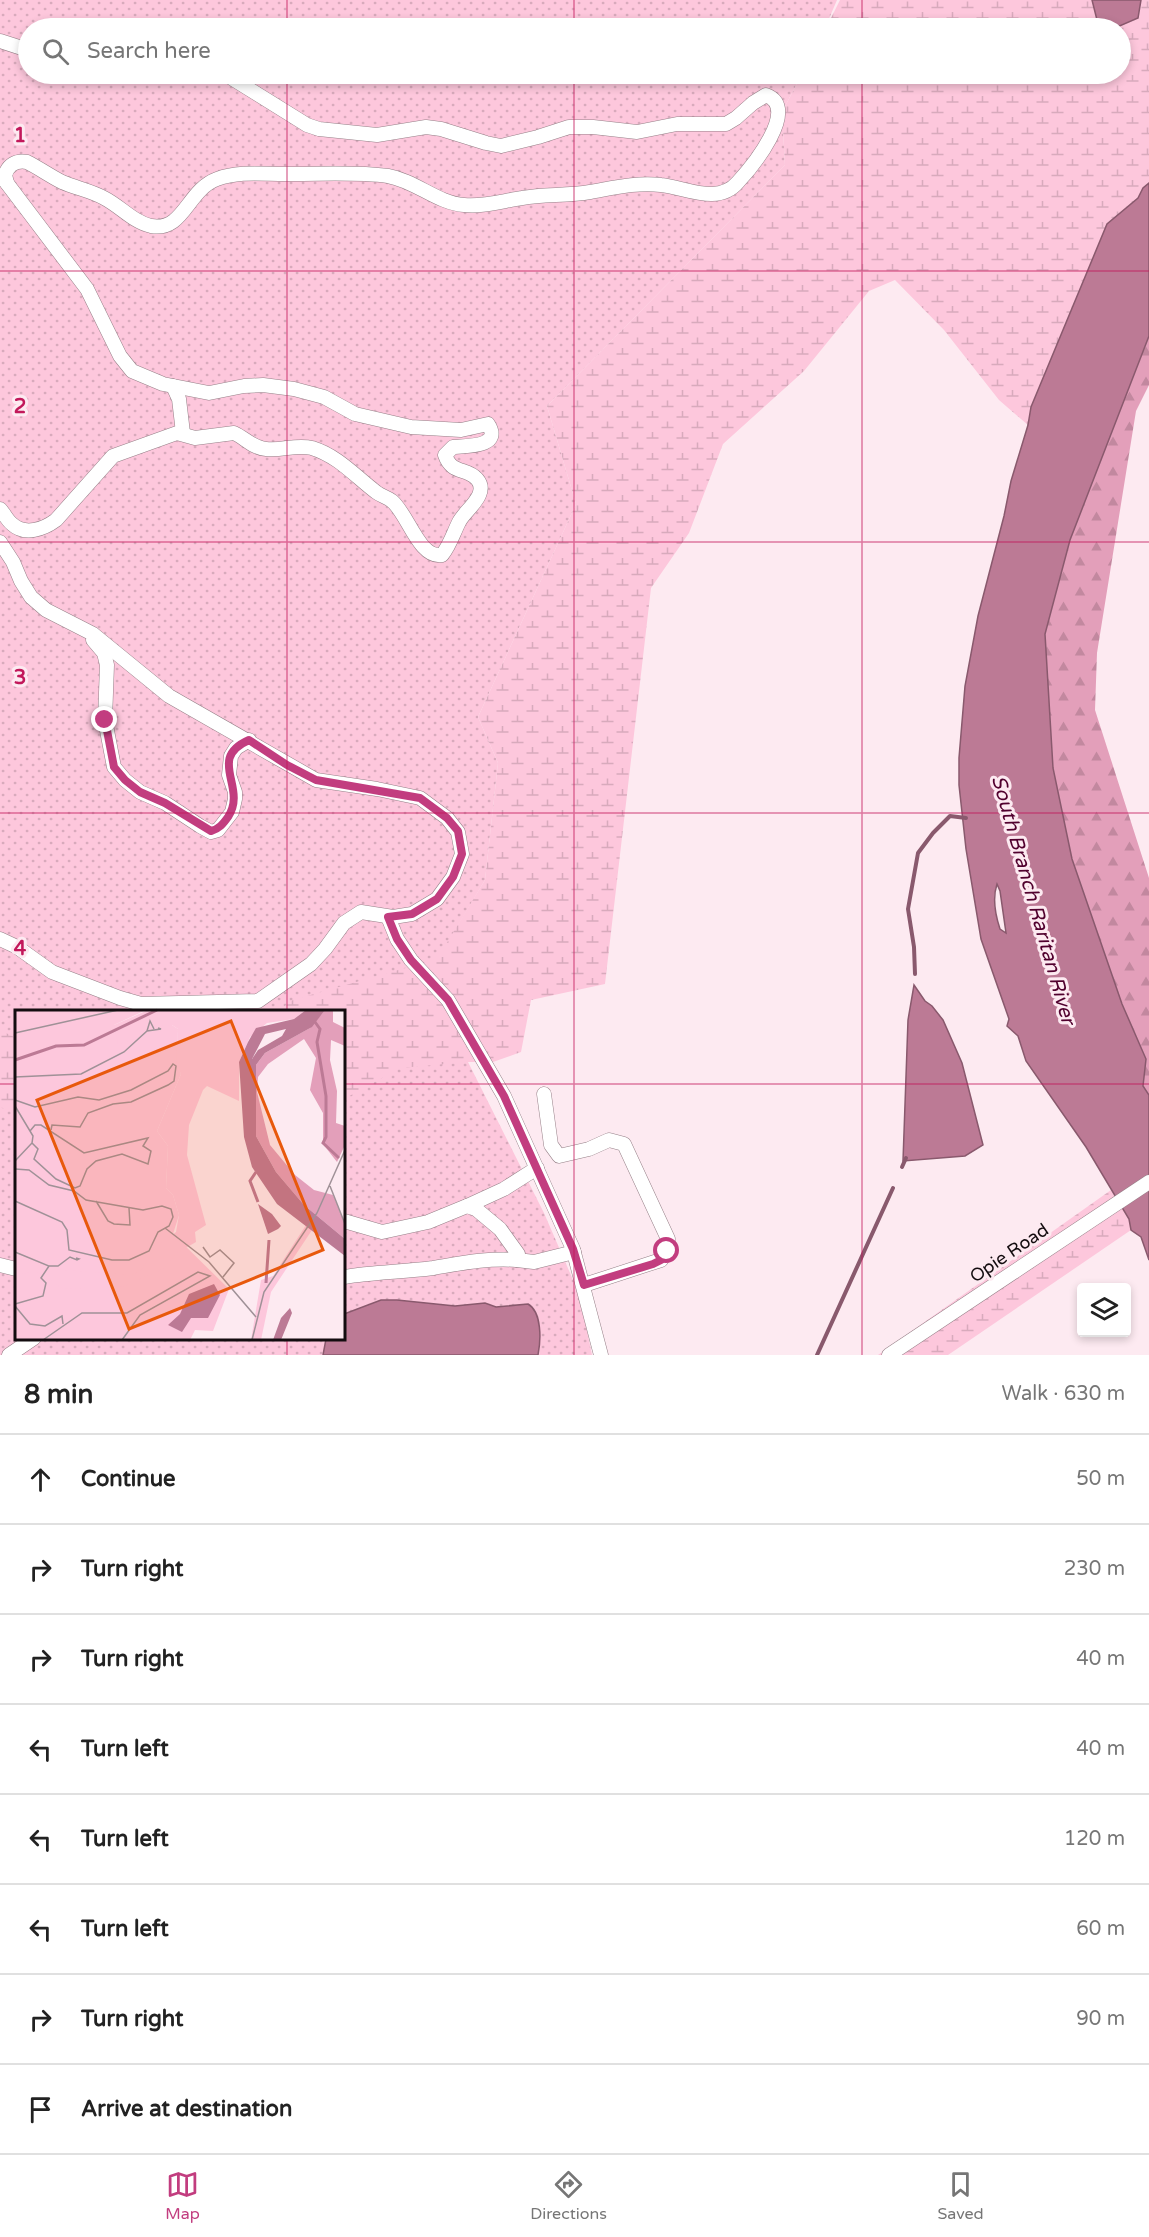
<!DOCTYPE html>
<meta charset="utf-8">
<style>
body{margin:0;font-family:"Varela Round",sans-serif;background:#f6f6f6;color:#222}
.controls{position:absolute;right:18px;bottom:18px;display:grid;overflow:hidden;border-radius:6px;box-shadow:0 3px 9px #0003}
.controls button{width:54px;height:54px;display:grid;place-items:center;padding:0;border:0;border-bottom:2px solid #e0e0e0;background:#fff;color:#222;font:30px sans-serif}
.stop{position:absolute;width:18px;height:18px;margin:-14px;border:4px solid #c23d7f;border-radius:50%;background:#fff}
.stop.end{background:#c23d7f;border-color:#fff;box-shadow:0 2px 6px #0008}
.list{margin:0;padding:0;list-style:none}
h2{display:flex;justify-content:space-between;align-items:center;height:78px;margin:0;padding:0 24px;font-size:26px}
h2 small{font-size:20px;font-weight:400;color:#767676}
.list li{display:grid;grid-template-columns:39px 1fr auto;gap:18px;align-items:center;box-sizing:border-box;height:90px;padding:0 24px;border-top:2px solid #e0e0e0}
.list b{display:block;font-size:22px;white-space:nowrap}
.list em{font-size:20px;font-style:normal;color:#767676}
.icon{flex:none;width:33px;height:33px;fill:none;stroke:currentColor;stroke-width:2;stroke-linecap:round;stroke-linejoin:round}
.map{position:relative;flex:none;width:1149px;height:1355px;overflow:hidden}
.search{position:absolute;background:#fff;box-shadow:0 3px 9px #0003;left:18px;right:18px;top:18px;height:66px;display:flex;align-items:center;gap:15px;box-sizing:border-box;padding:0 21px;border-radius:33px;color:#767676;font-size:22px}
.sheet{height:798px;background:#fff}
nav{display:flex;justify-content:space-around;align-items:center;box-sizing:border-box;height:84px;border-top:2px solid #e0e0e0;background:#fff;font-size:16px;color:#767676}
nav a{display:grid;justify-items:center;gap:3px}
nav .on{color:#c23d7f}
.map>svg:first-child{display:block}
.grass{fill:url(#grass-dots);fill-rule:evenodd}
.forest{fill:url(#forest-firs)}
.wetland{fill:url(#wetland-marsh)}
.water{fill:#bc7a95;stroke:#89596d;stroke-width:1.5;fill-rule:evenodd}
.lines{fill:none;stroke-linecap:round;stroke-linejoin:round}
.stream{stroke:#89596d;stroke-width:4}
.minor-casing{stroke:#968088;stroke-width:15}
.minor{stroke:#fff;stroke-width:14}
.route{stroke:#c23d7f;stroke-width:8}
.grid{fill:none;stroke:#c2185b;stroke-width:1.5;stroke-opacity:0.55}
.labels{text-anchor:middle;dominant-baseline:central;stroke-width:6;stroke-linejoin:round;paint-order:stroke}
.street-label{font-size:18px;fill:#130c0f;stroke:#fdeaf1}
.water-label{font-size:20px;font-style:italic;fill:#51002e;stroke:#fdeaf1}
.inset-river{fill:none;stroke:#bc7a95;stroke-width:3}
.inset-road{fill:none;stroke:#9f9197;stroke-width:1.5}
.view{fill:#e8590c;fill-opacity:0.15;stroke:#e8590c;stroke-width:3}
.inset-edge{fill:none;stroke:#130c0f;stroke-width:3}
.grid-label{font-size:20px;text-anchor:middle;font-weight:bold;fill:#c2185b;stroke:#fdeaf1;stroke-width:6;stroke-linejoin:round;paint-order:stroke}
</style>
<div class="map">
<svg width="1149" height="1355" viewBox="0 0 1149 1355">
<defs>
<pattern id="grass-dots" width="8" height="8" patternUnits="userSpaceOnUse" patternTransform="scale(1.5)"><rect width="8" height="8" fill="#fdc7dc"/><path d="M2 2h.1M6 6h.1" fill="none" stroke="#d8aabc" stroke-width="1.8" stroke-linecap="round"/></pattern>
<pattern id="forest-firs" width="22" height="20" patternUnits="userSpaceOnUse" patternTransform="scale(1.5)"><rect width="22" height="20" fill="#e39fba"/><path d="M5 1l3.5 6h-7zM16 11l3.5 6h-7z" fill="#c2889f"/></pattern>
<pattern id="wetland-marsh" width="20" height="14" patternUnits="userSpaceOnUse" patternTransform="scale(1.5)"><rect width="20" height="14" fill="#fdc7dc"/><path d="M1 5h8M5 5V1M11 12h8M15 12V8" fill="none" stroke="#d8aabc"/></pattern>
</defs>
<rect width="100%" height="100%" fill="#fdeaf1"/>
<path class="grass" d="M0 0H837L825 28H28V74H802L782 112 785 165 547 406 576 504 478 717 498 763 485 880 438 959 455 1028 468 1062 544 1213 580 1296 592 1355H0ZM16 1011H344V1338H16Z"/>
<path class="forest" d="M1149 336V385L1136 411 1097 653 1095 710 1149 878V1095L1143 1087 1146 1059 1122 1004 1072 859 1053 768 1045 634 1070 540Z"/>
<g class="wetland">
<path d="M840 0H1149V183L1143 188 1138 198 1107 224 1031 407 1028 425 999 400 944 330 895 280 869 291 804 371 723 444 689 533 651 588 605 984 531 1000 521 1052 493 1062H468L400 1068 344 1099V1011H278L293 1000 437 959 485 880 498 763 478 717 576 504 547 406 785 165 782 112 802 74H1120V28H826Z"/>
<path d="M0 1030 16 1038V1113L0 1107Z"/>
<path d="M1111 1190 1129 1219 1131 1230 948 1355H878Z"/>
</g>
<g class="water">
<path d="M1092 0H1141L1138 18 1115 28 1097 20Z"/>
<path d="M1149 183V336L1070 540 1045 634 1053 768 1072 859 1122 1004 1146 1059 1143 1086 1149 1095V1260L1141 1237 1131 1230 1129 1219 1086 1147 1026 1061 1018 1036 1007 1026 1009 1019 981 939 966 849 959 785V758L965 686 978 616 1004 516 1011 481 1028 425 1031 407 1107 224 1138 198 1143 188ZM997 884 1000 891 1006 933 1000 929C995 914 992 899 997 884Z"/>
<path d="M914 985 925 1001 932 1006 943 1020 962 1063 983 1145 965 1156 903 1161 908 1020Z"/>
<path d="M381 1300H397L455 1306 485 1303 496 1307 528 1304C542 1312 541 1340 538 1355H323L326 1339 344 1338V1314Z"/>
</g>
<g class="lines">
<g class="stream">
<path d="M915 974 914 947 908 909 918 853 933 833 950 816 966 818"/>
<path d="M902 1167 906 1158"/>
<path d="M817 1355 893 1188"/>
</g>
<g class="minor-casing">
<g id="minor">
<path d="M0 41 28 50"/>
<path d="M7 183 5 175C8 165 16 160 27 162 39 168 50 176 62 182 76 188 92 191 104 198 120 206 133 222 151 226 184 232 187 190 217 179 241 170 268 175 293 174 325 174 357 172 388 176 416 181 437 203 464 205 484 207 502 201 522 198 544 194 567 196 590 192 613 188 637 182 661 185 685 187 718 206 738 182 751 168 801 108 766 95L753 103 736 118 726 124H677L637 132 593 127H569L538 137 501 146 486 143 441 129 426 127 377 135 319 129 307 125 225 74"/>
<path d="M173 386 179 399 183 433"/>
<path d="M0 509C4 513 7 520 12 524 25 536 44 529 56 520L113 456 177 433 195 438 234 433C245 438 253 448 266 449 282 451 296 444 312 448 338 456 355 476 376 492 381 496 387 497 392 501 408 514 419 559 442 555 450 545 453 534 459 522 465 510 490 494 477 479 466 467 452 475 445 455L453 447C467 446 503 447 488 424L461 430 411 427 355 414 324 397 294 389 263 385 244 386 209 393 163 384 132 371 120 356 87 289 3 178"/>
<path d="M0 542 13 562 21 581 31 597 46 610 93 634 169 696 316 780 377 789 420 798 447 818 458 832 462 854 453 877 437 899 412 914 393 917 361 912 344 923 325 949 311 964 258 1001 141 1004 120 998 52 972 17 947 0 939"/>
<path d="M93 640 104 653 107 665 105 720 114 767 125 780 140 792 165 803 200 826 211 832 218 830 232 812 235 799V792L229 775 231 756 236 748 249 740"/>
<path d="M388 917 397 939 411 960 448 1000 504 1096 573 1249 601 1355"/>
<path d="M544 1094 551 1145 559 1156 589 1149 609 1140 624 1144 668 1239 667 1251 661 1260 584 1285"/>
<path d="M467 1206 504 1189 537 1168"/>
<path d="M344 1221 382 1232 428 1222 467 1206 476 1209 500 1229 518 1254 517 1260C486 1258 463 1263 433 1268 403 1272 373 1272 344 1277"/>
<path d="M517 1260 534 1262 574 1252"/>
<path d="M0 1265 16 1269"/>
<path d="M9 1355 34 1338"/>
<path d="M889 1355 1149 1182"/>
</g>
</g>
<use href="#minor" class="minor"/>
</g>
<g class="lines">
<path class="route" d="M105 720 114 767 125 780 140 792 165 803 211 831C219 829 223 824 228 817 248 787 206 759 249 740L287 765 316 780 420 798 447 818 458 831 462 854 453 877 437 899 412 914 388 917 397 939 411 960 448 1000 504 1096 573 1249 584 1285 653 1264 661 1260 667 1251"/>
</g>
<path class="grid" d="M287 0V28M574 0V28M862 0V28M287 74V1011M574 74V1355M862 74V1355M0 271H1149M0 542H1149M0 813H1149M0 1084H16M344 1084H1149M287 1338V1355"/>
<g class="labels">
<g class="street-label">
<text transform="translate(1009 1253) rotate(-34)">Opie Road</text>
</g>
<g class="water-label">
<text transform="translate(1033 900) rotate(74)">South Branch Raritan River</text>
</g>
</g>
<g transform="translate(15 1010)">
<rect width="330" height="330" fill="#fdeaf1"/>
<path d="M0 0H131L99 15H157L163 19 162 55 166 64 142 121 153 136 151 178 158 185 164 205 158 224 214 279 198 321 180 320 175 330H0Z" fill="#fdc7dc"/>
<path d="M310 0 318 1V12L330 18V36L316 30 315 50 322 81 321 113 330 116V135L322 152 308 134V103L295 80 301 48 289 29 253 54 243 67 242 82 255 135 280 165 299 180 318 185 330 214V229L289 195 261 162 241 126 239 108 241 55 250 43 295 18Z" fill="#e39fba"/>
<path d="M133 0H291L279 9 252 13 235 27 224 52V91L192 76 188 80 174 115 172 145 191 215 180 222 181 232 162 243 148 259 109 276 48 279 23 262 0 264V249H6L21 251 34 259 117 265 127 259 139 239 161 222 164 205 158 185 151 178 153 136 142 121 166 64 161 55 163 19 157 15 137 16 116 31 103 34 99 15ZM291 215 297 220 256 282 246 330H236L246 270 258 266Z" fill="#fdc7dc"/>
<path d="M291 0H310L297 17 250 43 241 55V126L261 162 289 195 330 229V246L262 194 237 157 229 127 224 52 233 32 241 18 279 9ZM271 19 267 26 243 40 237 49 250 24ZM243 194 257 204 266 216 263 219 253 224ZM199 274 205 285 193 308H176L167 322 153 315 165 304 174 284ZM275 298 277 303 266 330H258L266 308Z" fill="#bc7a95" fill-rule="evenodd"/>
<path class="inset-river" d="M300 12 305 19 302 32 311 86V127L308 133 324 148M0 50 41 36 69 35 142 0M241 162 235 171 243 192M251 273 254 230"/>
<path class="inset-road" d="M132 21 135 11 139 19M0 23 103 0M0 67 66 64 109 42 132 21 146 19 143 18M0 90 20 97 63 87 84 90 116 80 153 61 158 54 161 56 159 71 153 75 116 92 98 94 73 103 65 117 37 115 36 120M0 96 18 126 17 133 0 151M15 121 20 115H26L69 143 133 128 128 136 136 141 133 154 107 144 81 151 72 159 65 176 60 178 41 169 19 149 23 139 17 133M0 159 14 160 34 175 59 181 71 190 128 200 147 196 156 199 158 207 154 216 143 222 134 241 114 250H97L54 240 52 220 47 212 0 191M315 176 330 214M81 191 93 211 99 214 115 215 114 198M150 218 194 252 241 307M188 237 195 247 205 240 219 253 208 267M0 242 34 256 26 268 31 273 28 286 0 294M34 256H43L55 247 62 250 64 249 61 248M0 296 15 314 30 316 47 306 48 314M28 330 67 303H112L183 262 195 266 125 305 107 330M237 330 249 282 302 203 330 140"/>
<path class="view" d="M216 11 308 240 114 319 22 90Z"/>
<rect width="330" height="330" class="inset-edge"/>
</g>
<g class="grid-label">
<text x="20" y="142">1</text>
<text x="20" y="413">2</text>
<text x="20" y="684">3</text>
<text x="20" y="955">4</text>
</g>
</svg>
<div class="controls">
<button><svg class="icon" aria-label="layers" viewBox="0 0 24 24"><path d="M12 4l9 5-9 5-9-5zM3 14l9 5 9-5"/></svg></button>
</div>
<div class="stop" style="left:667px;top:1251px"></div>
<div class="stop end" style="left:105px;top:720px"></div>
<div class="search"><svg class="icon" aria-label="search" viewBox="0 0 24 24"><circle cx="10" cy="10" r="6"/><path d="M15 15l6 6"/></svg>Search here</div>
</div>
<section class="sheet">
<h2>8 min<small>Walk · 630 m</small></h2>
<ul class="list">
<li><svg class="icon" aria-label="ahead" viewBox="0 0 24 24"><path d="M12 20V5M6 11l6-6 6 6"/></svg><div><b>Continue</b></div><em>50 m</em></li>
<li><svg class="icon" aria-label="right" viewBox="0 0 24 24"><path d="M7 20v-9h11M14 6l5 5-5 5"/></svg><div><b>Turn right</b></div><em>230 m</em></li>
<li><svg class="icon" aria-label="right" viewBox="0 0 24 24"><path d="M7 20v-9h11M14 6l5 5-5 5"/></svg><div><b>Turn right</b></div><em>40 m</em></li>
<li><svg class="icon" aria-label="left" viewBox="0 0 24 24"><path d="M17 20v-9H6M10 6l-5 5 5 5"/></svg><div><b>Turn left</b></div><em>40 m</em></li>
<li><svg class="icon" aria-label="left" viewBox="0 0 24 24"><path d="M17 20v-9H6M10 6l-5 5 5 5"/></svg><div><b>Turn left</b></div><em>120 m</em></li>
<li><svg class="icon" aria-label="left" viewBox="0 0 24 24"><path d="M17 20v-9H6M10 6l-5 5 5 5"/></svg><div><b>Turn left</b></div><em>60 m</em></li>
<li><svg class="icon" aria-label="right" viewBox="0 0 24 24"><path d="M7 20v-9h11M14 6l5 5-5 5"/></svg><div><b>Turn right</b></div><em>90 m</em></li>
<li><svg class="icon" aria-label="arrive" viewBox="0 0 24 24"><path d="M6 21V4h12l-3 4 3 4H6"/></svg><div><b>Arrive at destination</b></div></li>
</ul>
</section>
<nav>
<a class="on"><svg class="icon" aria-label="map" viewBox="0 0 24 24"><path d="M3 6l6-2 6 2 6-2v14l-6 2-6-2-6 2zM9 4v14M15 6v14"/></svg>Map</a>
<a><svg class="icon" aria-label="directions" viewBox="0 0 24 24"><path d="M12 3l9 9-9 9-9-9zM9 14v-3h6M13 9l2 2-2 2"/></svg>Directions</a>
<a><svg class="icon" aria-label="saved" viewBox="0 0 24 24"><path d="M7 4h10v16l-5-4-5 4z"/></svg>Saved</a>
</nav>
